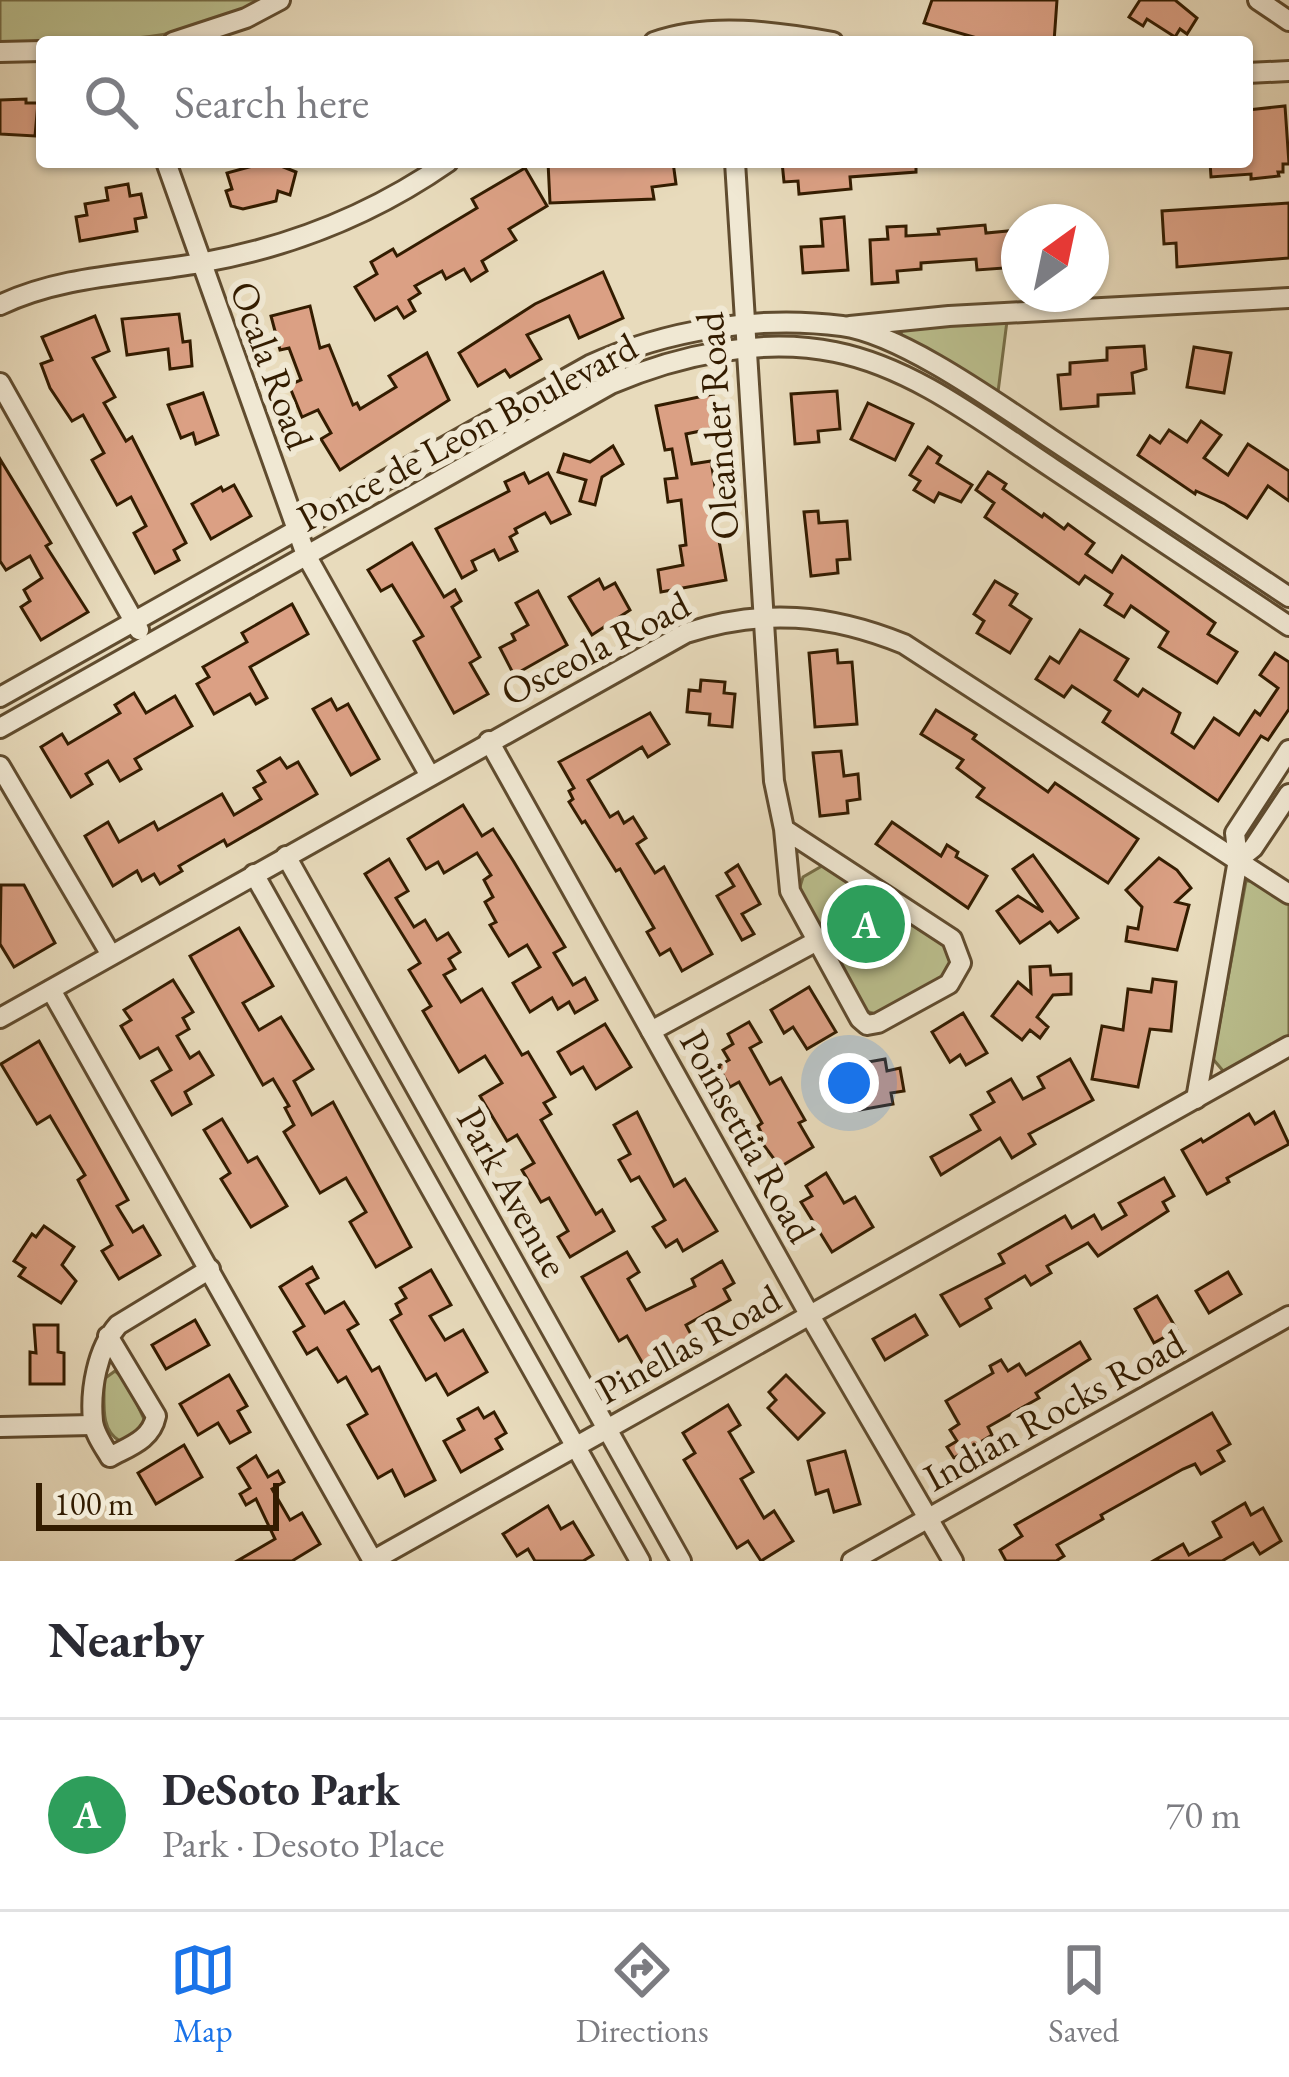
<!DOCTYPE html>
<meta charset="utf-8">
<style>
body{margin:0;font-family:"EB Garamond",serif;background:#f7f7f7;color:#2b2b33}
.compass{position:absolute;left:1001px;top:204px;width:108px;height:108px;border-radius:50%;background:#fff;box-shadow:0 3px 9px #0004;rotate:33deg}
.scale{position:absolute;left:36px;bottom:30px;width:243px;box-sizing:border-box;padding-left:12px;border:6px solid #331c00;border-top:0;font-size:33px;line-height:42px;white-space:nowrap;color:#331c00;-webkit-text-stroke:9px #f0e8d3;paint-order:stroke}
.you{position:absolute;left:849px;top:1083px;width:42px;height:42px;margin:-30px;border:9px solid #fff;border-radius:50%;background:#1a73e8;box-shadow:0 0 0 18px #1a73e833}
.badge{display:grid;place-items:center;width:78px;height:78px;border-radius:50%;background:#1a73e8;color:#fff;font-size:39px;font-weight:700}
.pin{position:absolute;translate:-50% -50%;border:6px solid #fff;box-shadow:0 3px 12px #0006}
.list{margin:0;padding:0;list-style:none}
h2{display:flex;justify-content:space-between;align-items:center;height:156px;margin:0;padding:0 48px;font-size:51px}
h2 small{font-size:39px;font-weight:400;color:#7c7c81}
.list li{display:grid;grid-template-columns:78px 1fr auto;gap:36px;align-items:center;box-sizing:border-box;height:192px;padding:0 48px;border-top:3px solid #e1e1e2}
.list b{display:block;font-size:45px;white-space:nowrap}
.list p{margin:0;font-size:39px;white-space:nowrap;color:#7c7c81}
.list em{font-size:39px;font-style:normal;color:#7c7c81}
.icon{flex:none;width:66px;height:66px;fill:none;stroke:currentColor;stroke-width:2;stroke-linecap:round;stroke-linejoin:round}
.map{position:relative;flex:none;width:1289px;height:1561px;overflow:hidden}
.search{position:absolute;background:#fff;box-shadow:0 3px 9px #0004;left:36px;right:36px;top:36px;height:132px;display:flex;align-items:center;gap:30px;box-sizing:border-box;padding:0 42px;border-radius:12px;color:#7c7c81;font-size:45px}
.sheet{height:348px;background:#fff}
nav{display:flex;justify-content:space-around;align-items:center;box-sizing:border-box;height:168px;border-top:3px solid #e1e1e2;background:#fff;font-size:33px;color:#7c7c81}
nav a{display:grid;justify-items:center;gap:6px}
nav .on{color:#1a73e8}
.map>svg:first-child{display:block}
.green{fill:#babe8d;stroke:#766d46;stroke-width:3}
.building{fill:#dba084;stroke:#331c00;stroke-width:3}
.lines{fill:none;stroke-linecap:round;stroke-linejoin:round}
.minor-casing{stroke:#604c2f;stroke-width:24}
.minor{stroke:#f0e8d3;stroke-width:18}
.labels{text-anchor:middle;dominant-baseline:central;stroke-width:12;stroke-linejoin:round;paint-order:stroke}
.street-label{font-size:39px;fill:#331c00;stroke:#f0e8d3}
</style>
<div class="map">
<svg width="1289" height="1561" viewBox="0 0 1289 1561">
<rect width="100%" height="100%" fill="#e8dbbc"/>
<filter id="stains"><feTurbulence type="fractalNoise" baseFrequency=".00167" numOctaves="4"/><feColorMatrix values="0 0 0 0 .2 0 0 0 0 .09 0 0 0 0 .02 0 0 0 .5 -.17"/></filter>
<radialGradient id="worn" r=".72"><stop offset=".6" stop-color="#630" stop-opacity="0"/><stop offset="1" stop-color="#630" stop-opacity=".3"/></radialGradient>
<g class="green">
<path d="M0 0H261C182 47 89 41 0 42Z"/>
<path d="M1007 321 998 392 902 339 901 331 909 326Z"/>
<path d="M822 866H832L953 949 951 974 878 1015 863 1010 799 890 803 877Z"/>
<path d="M1246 881H1255L1289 902V1037L1224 1072 1213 1059Z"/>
<path d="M115 1371 126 1381 145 1421 129 1439 120 1441C99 1430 105 1401 104 1379Z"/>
</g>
<g class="building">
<path d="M932 0H1057L1054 42H991L924 23Z"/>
<path d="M1140 0H1175L1197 18 1187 34 1180 29 1175 37 1147 19 1143 26 1129 17Z"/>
<path d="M26 99V103H38L35 136 0 134V100Z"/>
<path d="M1285 106 1289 164H1283V172H1278L1279 176 1251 179V174L1211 177 1210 162H1249L1247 110Z"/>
<path d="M252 162H271L296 172 290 195 278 191 276 201 243 209 231 206 226 191 232 189 227 173 253 166Z"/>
<path d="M548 162H673L676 184 652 187 654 199 550 203Z"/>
<path d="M782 162H916V172L850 177 851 189 799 194 798 181 784 182Z"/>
<path d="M525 168 547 206 509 229 516 240 482 261 487 271 471 281 464 269 446 279 442 271 415 286 420 293 409 300 415 311 404 318 397 307 375 320 355 287 377 274 371 262 393 249 397 256 477 208 472 199Z"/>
<path d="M128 184 130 196 141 194 146 217 135 219 137 231 80 241 76 217 87 215 85 204 108 200 106 188Z"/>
<path d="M1289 203V258L1177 267 1176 243 1164 244 1162 211Z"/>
<path d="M844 217 848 270 803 273 801 247 823 246 821 219Z"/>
<path d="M985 225 986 233 1019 230V267L977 270 976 259 921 263V269L897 271 898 282 872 284 870 240 888 239 887 227 906 226V236L939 234 938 229Z"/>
<path d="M603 272 623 318 579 338 569 316 527 335 541 359 510 377 505 370 478 386 459 353 535 304Z"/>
<path d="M310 306 320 348 329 345 353 405 357 403 360 409 396 387 389 376 427 353 449 400 340 470 321 439 331 433 318 410 302 417 289 385 301 380 289 348 280 350 271 316Z"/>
<path d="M179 314 183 342 190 341 192 366 170 369 168 349 127 355 122 319Z"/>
<path d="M95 316 109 351 93 358 115 397 104 403 126 441 132 437 186 543 174 550 179 560 155 573 134 533 146 526 131 497 117 505 92 460 104 453 83 415 72 421 50 388 41 364 52 360 42 337Z"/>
<path d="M1144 346 1146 369 1132 373 1134 393 1098 395V406L1061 409 1058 375 1070 374V363L1107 360V348Z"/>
<path d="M1194 347 1231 353 1224 393 1187 387Z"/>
<path d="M837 391 840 429 818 431 819 442 795 444 791 394Z"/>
<path d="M203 393 218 435 196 444 193 433 181 438 168 405Z"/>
<path d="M713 394 720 427 686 434 692 464 711 461 720 518H715L726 580 661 592 658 570 683 565 680 546 686 545 681 500 668 502 665 479 677 478 672 449 665 450 656 406Z"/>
<path d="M868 403 913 424 895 460 851 439Z"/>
<path d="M1201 421 1221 435 1204 458 1228 475 1248 444 1289 471V501L1268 486 1247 518 1225 504 1196 491 1195 494 1138 455 1150 436 1160 443 1169 430 1187 442Z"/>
<path d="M613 446 623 464 602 477 595 505 580 501 586 480 558 472 564 454 590 462Z"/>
<path d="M928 447 941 456 937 463 972 485 961 502 939 493 934 502 914 490 920 481 910 475Z"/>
<path d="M0 459 51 543 46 546 88 612 41 640 21 607 30 601 24 590 42 578 30 556 6 570 0 561Z"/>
<path d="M988 472 1006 484 1003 489 1042 517 1044 514 1064 529 1068 524 1094 543 1086 554 1112 572 1122 556 1215 623 1208 634 1237 652 1217 683 1159 647 1168 632 1131 606 1124 617 1105 605 1112 594 1085 576 1079 584 985 517 994 503 976 490Z"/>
<path d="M524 473 529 483 548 473 570 514 551 523 545 513 515 529 517 533 510 537 517 551 499 560 494 550 472 561 476 570 462 578 436 529 509 491 505 482Z"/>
<path d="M234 485 251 516 211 539 192 504 221 487 223 491Z"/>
<path d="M818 511 819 523 847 521 850 559 837 560 838 573 811 576 804 512Z"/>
<path d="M412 543 444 597 455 590 461 601 452 607 480 657 470 663 488 694 454 713 414 641 423 636 392 585 381 591 368 570Z"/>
<path d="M599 579 604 589 615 583 630 610 592 635 569 597Z"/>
<path d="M995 581 1017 594 1010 605 1031 619 1010 653 977 633 984 621 974 614Z"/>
<path d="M538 591 567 645 514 675 500 648 515 640 512 634 528 625 516 603Z"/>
<path d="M292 604 308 634 250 667 267 698 256 704 250 694 214 714 197 684 209 677 203 667 247 642 242 633Z"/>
<path d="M1080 630 1128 659 1115 680 1138 696 1143 689 1180 713 1172 733 1194 748 1214 718 1239 735 1255 711 1260 715 1278 688 1260 675 1275 653 1289 662V709L1268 740 1261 736 1218 801 1103 722 1110 711 1072 686 1064 697 1036 679 1050 657 1059 663Z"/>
<path d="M837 650 838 663 852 662 857 724 815 727 809 653Z"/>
<path d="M701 680 725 682 724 693 735 694 732 727 709 725 710 714 687 712 689 690 700 691Z"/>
<path d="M134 693 146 713 175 696 192 726 135 759 141 769 120 781 108 761 86 774 92 784 71 797 41 747 62 734 68 744 120 713 115 705Z"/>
<path d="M331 699 337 710 348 704 379 759 351 775 313 709Z"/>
<path d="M936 710 976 735 973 739 1048 792 1055 783 1138 839 1108 883 977 797 984 788 957 768 963 760 921 734Z"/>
<path d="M650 713 669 744 648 757 642 747 588 780 610 817 618 812 624 823 633 817 646 838 637 844 655 873 664 867 712 954 682 971 670 949 660 955 647 932 654 928 620 869 616 871 585 821 582 823 569 802 573 799 569 791 574 788 559 762Z"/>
<path d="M841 751 844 776 858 774 860 799 847 801 848 813 820 816 813 753Z"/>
<path d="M280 758 287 768 298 762 317 794 227 846 224 840 179 866 182 871 160 884 154 874 142 881 137 871 113 886 85 836 108 822 119 842 154 822 158 830 222 794 234 815 261 799 254 788 265 782 258 771Z"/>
<path d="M463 805 482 836 493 829 514 862 565 947 554 953 573 985 585 978 597 1000 575 1013 569 1002 558 1009 552 998 530 1012 513 983 540 967 527 945 509 956 490 925 496 922 485 902 493 897 484 880 491 875 477 853 444 873 438 862 426 869 408 839Z"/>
<path d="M892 822 941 856 947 845 958 852 956 857 987 876 968 908 876 844Z"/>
<path d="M1033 855 1078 918 1058 932 1050 922 1020 943 997 911 1018 896 1043 912 1013 869Z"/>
<path d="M1159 858 1177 870 1191 888 1176 902 1189 905 1177 950 1126 941 1128 927 1138 929 1142 907 1126 890Z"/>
<path d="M389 859 408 891 396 898 414 927 425 920 437 940 448 933 460 952 449 959 455 969 444 975 461 1002 482 989 522 1055 528 1052 555 1097 544 1103 551 1114 541 1120 596 1214 602 1210 614 1231 570 1257 558 1237 568 1231 549 1198 541 1202 522 1170 534 1163 517 1135 507 1141 480 1096 502 1083 485 1056 459 1072 423 1011 431 1006 409 970 420 963 365 874Z"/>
<path d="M738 865 760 904 742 914 754 934 742 940 717 896 734 886 726 873Z"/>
<path d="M1 885H24L55 943 14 967 0 944Z"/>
<path d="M239 928 273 986 243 1003 259 1030 281 1017 313 1069 294 1081 312 1115 333 1102 411 1247 376 1267 350 1222 366 1212 346 1178 320 1193 284 1132 294 1125 285 1108 289 1106 273 1079 263 1085 190 956Z"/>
<path d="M1050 966 1051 975 1071 974V994L1053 995 1037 1017 1048 1027 1040 1038 1030 1030 1022 1040 992 1016 1018 982 1031 993 1030 967Z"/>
<path d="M1153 979 1176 982 1171 1031 1150 1029 1138 1087 1092 1079 1102 1026 1123 1030 1128 989 1151 992Z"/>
<path d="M173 980 193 1012 183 1018 189 1029 177 1036 190 1058 199 1052 213 1075 185 1092 191 1104 172 1115 152 1081 171 1070 158 1048 140 1058 121 1026 131 1020 124 1010Z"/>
<path d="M809 987 836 1032 807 1049 793 1027 784 1033 771 1010Z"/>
<path d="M963 1013 987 1053 966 1065 960 1055 950 1062 932 1032Z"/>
<path d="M749 1022 761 1042 750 1048 770 1084 781 1078 805 1120 799 1123 813 1147 780 1167 760 1140 764 1138 758 1126 762 1123 739 1082 730 1087 718 1066 729 1060 723 1050 733 1044 728 1034Z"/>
<path d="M605 1024 631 1067 596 1089 583 1067 571 1074 558 1052Z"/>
<path d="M39 1041 128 1200 117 1206 133 1232 143 1226 160 1255 119 1279 102 1251 112 1245 78 1180 85 1175 50 1116 37 1124 1 1064Z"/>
<path d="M885 1059 887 1071 900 1068 904 1091 891 1093 893 1104 854 1111 846 1066Z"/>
<path d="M1070 1059 1093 1100 1029 1134 1035 1144 1012 1158 1000 1138 941 1175 931 1157 980 1130 971 1115 994 1102 988 1092 1011 1079 1023 1099 1044 1088 1038 1077Z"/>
<path d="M637 1112 674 1186 685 1179 717 1231 683 1251 677 1240 666 1247 653 1227 665 1220 639 1177 631 1181 619 1160 630 1154 614 1125Z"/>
<path d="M1274 1112 1289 1144 1227 1178 1229 1182 1207 1194 1182 1150 1201 1139 1203 1142 1249 1114 1255 1124Z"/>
<path d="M222 1119 248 1162 257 1157 287 1206 251 1227 221 1179 230 1173 204 1130Z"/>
<path d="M826 1173 844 1203 855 1197 873 1227 832 1252 801 1202 812 1196 806 1186Z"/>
<path d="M1164 1178 1174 1196 1163 1202 1168 1211 1098 1256 1088 1243 1047 1266 1051 1273 1031 1285 1025 1276 986 1299 991 1308 960 1326 941 1295 1004 1263 999 1254 1065 1216 1072 1228 1094 1215 1102 1229 1126 1215 1119 1203Z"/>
<path d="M44 1226 74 1247 62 1265 76 1281 61 1303 19 1276 25 1268 14 1261 32 1234 36 1237Z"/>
<path d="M627 1252 639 1272 628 1279 646 1310 695 1286 692 1279 722 1261 734 1283 724 1289 730 1300 686 1325 693 1338 647 1371 627 1336 619 1341 582 1277Z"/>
<path d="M312 1267 318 1278 307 1284 325 1313 344 1302 358 1324 348 1330 372 1371 379 1367 435 1480 405 1496 392 1470 378 1478 348 1425 367 1414 346 1377 338 1382 317 1348 307 1354 294 1332 304 1326 280 1287Z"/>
<path d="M431 1270 451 1305 430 1316 445 1340 463 1330 487 1372 448 1395 436 1374 426 1380 391 1320 401 1314 396 1304 406 1298 400 1288Z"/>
<path d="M1228 1272 1241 1294 1209 1313 1196 1291Z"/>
<path d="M1157 1296 1177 1330 1154 1343 1135 1309Z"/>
<path d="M915 1315 927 1335 885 1360 873 1339Z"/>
<path d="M195 1320 209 1345 166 1369 152 1345Z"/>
<path d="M34 1325H58V1352L64 1353V1384H30V1352L36 1353Z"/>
<path d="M1080 1342 1090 1359 1036 1393 1039 1398 988 1427 992 1435 954 1458 947 1447 957 1441 950 1430 959 1424 946 1401 993 1373 990 1366 1001 1360 1008 1371 1019 1364 1026 1375Z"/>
<path d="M229 1375 247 1406 238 1411 250 1432 230 1443 218 1423 198 1435 180 1404Z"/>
<path d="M786 1375 824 1413 798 1439 768 1408 776 1400 769 1392Z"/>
<path d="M728 1405 740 1425 729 1432 753 1472 741 1479 764 1518 774 1511 793 1541 761 1561 748 1541 737 1548 684 1460 695 1453 683 1433Z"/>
<path d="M478 1408 484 1418 494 1412 506 1433 496 1439 502 1449 461 1472 444 1441 464 1430 458 1419Z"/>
<path d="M1212 1413 1230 1444 1218 1451 1224 1461 1201 1474 1195 1464 1183 1469 1101 1515 1103 1519 1057 1545 1064 1556 1056 1561H1006L1000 1550 1022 1536 1015 1525Z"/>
<path d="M184 1445 202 1477 156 1504 138 1473Z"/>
<path d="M845 1451 860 1504 834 1512 828 1490 816 1494 808 1461Z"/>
<path d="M256 1456 268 1477 278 1471 284 1482 272 1489 290 1520 302 1513 320 1544 292 1561H237L275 1539 256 1499 246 1505 240 1494 250 1488 238 1468Z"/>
<path d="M1245 1503 1251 1515 1263 1508 1281 1541 1260 1554 1253 1543 1222 1561H1153L1183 1544 1189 1555 1221 1537 1213 1522Z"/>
<path d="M548 1506 561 1529 573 1522 593 1555 583 1561H535L528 1549 517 1556 503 1534Z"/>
</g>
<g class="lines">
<g class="minor-casing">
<g id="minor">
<path d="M1258 0 1289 21"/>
<path d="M173 42 246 18 280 0"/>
<path d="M654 42C709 22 777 32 833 42"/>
<path d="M0 52 42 51"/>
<path d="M1247 73 1289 71"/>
<path d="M166 162 306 555 430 776"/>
<path d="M735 162 774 781 784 829 790 891 860 1019 867 1025 878 1023 949 984 961 963 952 939 784 829"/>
<path d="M0 305C63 275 133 275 200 263 291 247 372 215 448 162"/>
<path d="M850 326 949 316 1289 298"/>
<path d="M0 383 139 630"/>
<path d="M0 697 590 365C666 330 758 315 842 326 902 334 1000 405 1051 439 1130 492 1210 544 1289 597"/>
<path d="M0 728 611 384C679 355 761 337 835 352 915 368 985 424 1052 468 1131 521 1210 573 1289 626"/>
<path d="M489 741 809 1314 953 1561"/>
<path d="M0 766 111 955"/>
<path d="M286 856 681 1561"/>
<path d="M1238 860 1253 848 1289 794"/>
<path d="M254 874 640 1561"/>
<path d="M51 990 373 1561"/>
<path d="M0 1018 686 633C763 608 830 614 904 644L1289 894"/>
<path d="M651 1031 815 942"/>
<path d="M1196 1099 1238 860 1235 833 1289 750"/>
<path d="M108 1336 156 1416C151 1440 130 1446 110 1457 104 1447 94 1433 93 1421 90 1390 97 1349 118 1325L210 1269"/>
<path d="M0 1427 92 1425"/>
<path d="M372 1561 1289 1046"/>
<path d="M852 1561 1289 1316"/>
</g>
</g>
<use href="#minor" class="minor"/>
</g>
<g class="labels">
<g class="street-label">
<text transform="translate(272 365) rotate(70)">Ocala Road</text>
<text transform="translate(717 426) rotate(-94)">Oleander Road</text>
<text transform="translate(467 432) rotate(-28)">Ponce de Leon Boulevard</text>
<text transform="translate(595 648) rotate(-27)">Osceola Road</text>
<text transform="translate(748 1136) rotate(61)">Poinsettia Road</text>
<text transform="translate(513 1192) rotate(61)">Park Avenue</text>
<text transform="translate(688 1344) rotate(-29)">Pinellas Road</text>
<text transform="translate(1054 1410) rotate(-29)">Indian Rocks Road</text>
</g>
</g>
<rect width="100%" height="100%" filter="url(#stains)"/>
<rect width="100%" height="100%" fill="url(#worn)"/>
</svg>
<svg class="compass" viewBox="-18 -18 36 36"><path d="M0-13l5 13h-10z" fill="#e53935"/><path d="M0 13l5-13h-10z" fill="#7c7c81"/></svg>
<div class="scale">100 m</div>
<div class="you"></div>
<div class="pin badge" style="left:866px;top:924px;background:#2e9e5b">A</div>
<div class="search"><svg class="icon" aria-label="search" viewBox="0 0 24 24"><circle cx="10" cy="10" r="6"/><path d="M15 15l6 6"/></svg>Search here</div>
</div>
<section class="sheet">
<h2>Nearby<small></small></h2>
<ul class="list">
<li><span class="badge" style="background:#2e9e5b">A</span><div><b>DeSoto Park</b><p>Park · Desoto Place</p></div><em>70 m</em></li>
</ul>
</section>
<nav>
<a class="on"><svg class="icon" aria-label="map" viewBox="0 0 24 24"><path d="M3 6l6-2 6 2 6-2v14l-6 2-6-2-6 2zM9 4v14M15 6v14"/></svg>Map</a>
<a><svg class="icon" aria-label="directions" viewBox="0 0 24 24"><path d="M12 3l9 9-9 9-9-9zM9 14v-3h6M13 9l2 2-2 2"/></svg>Directions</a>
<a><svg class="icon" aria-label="saved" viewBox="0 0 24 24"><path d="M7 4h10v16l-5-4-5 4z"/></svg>Saved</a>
</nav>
